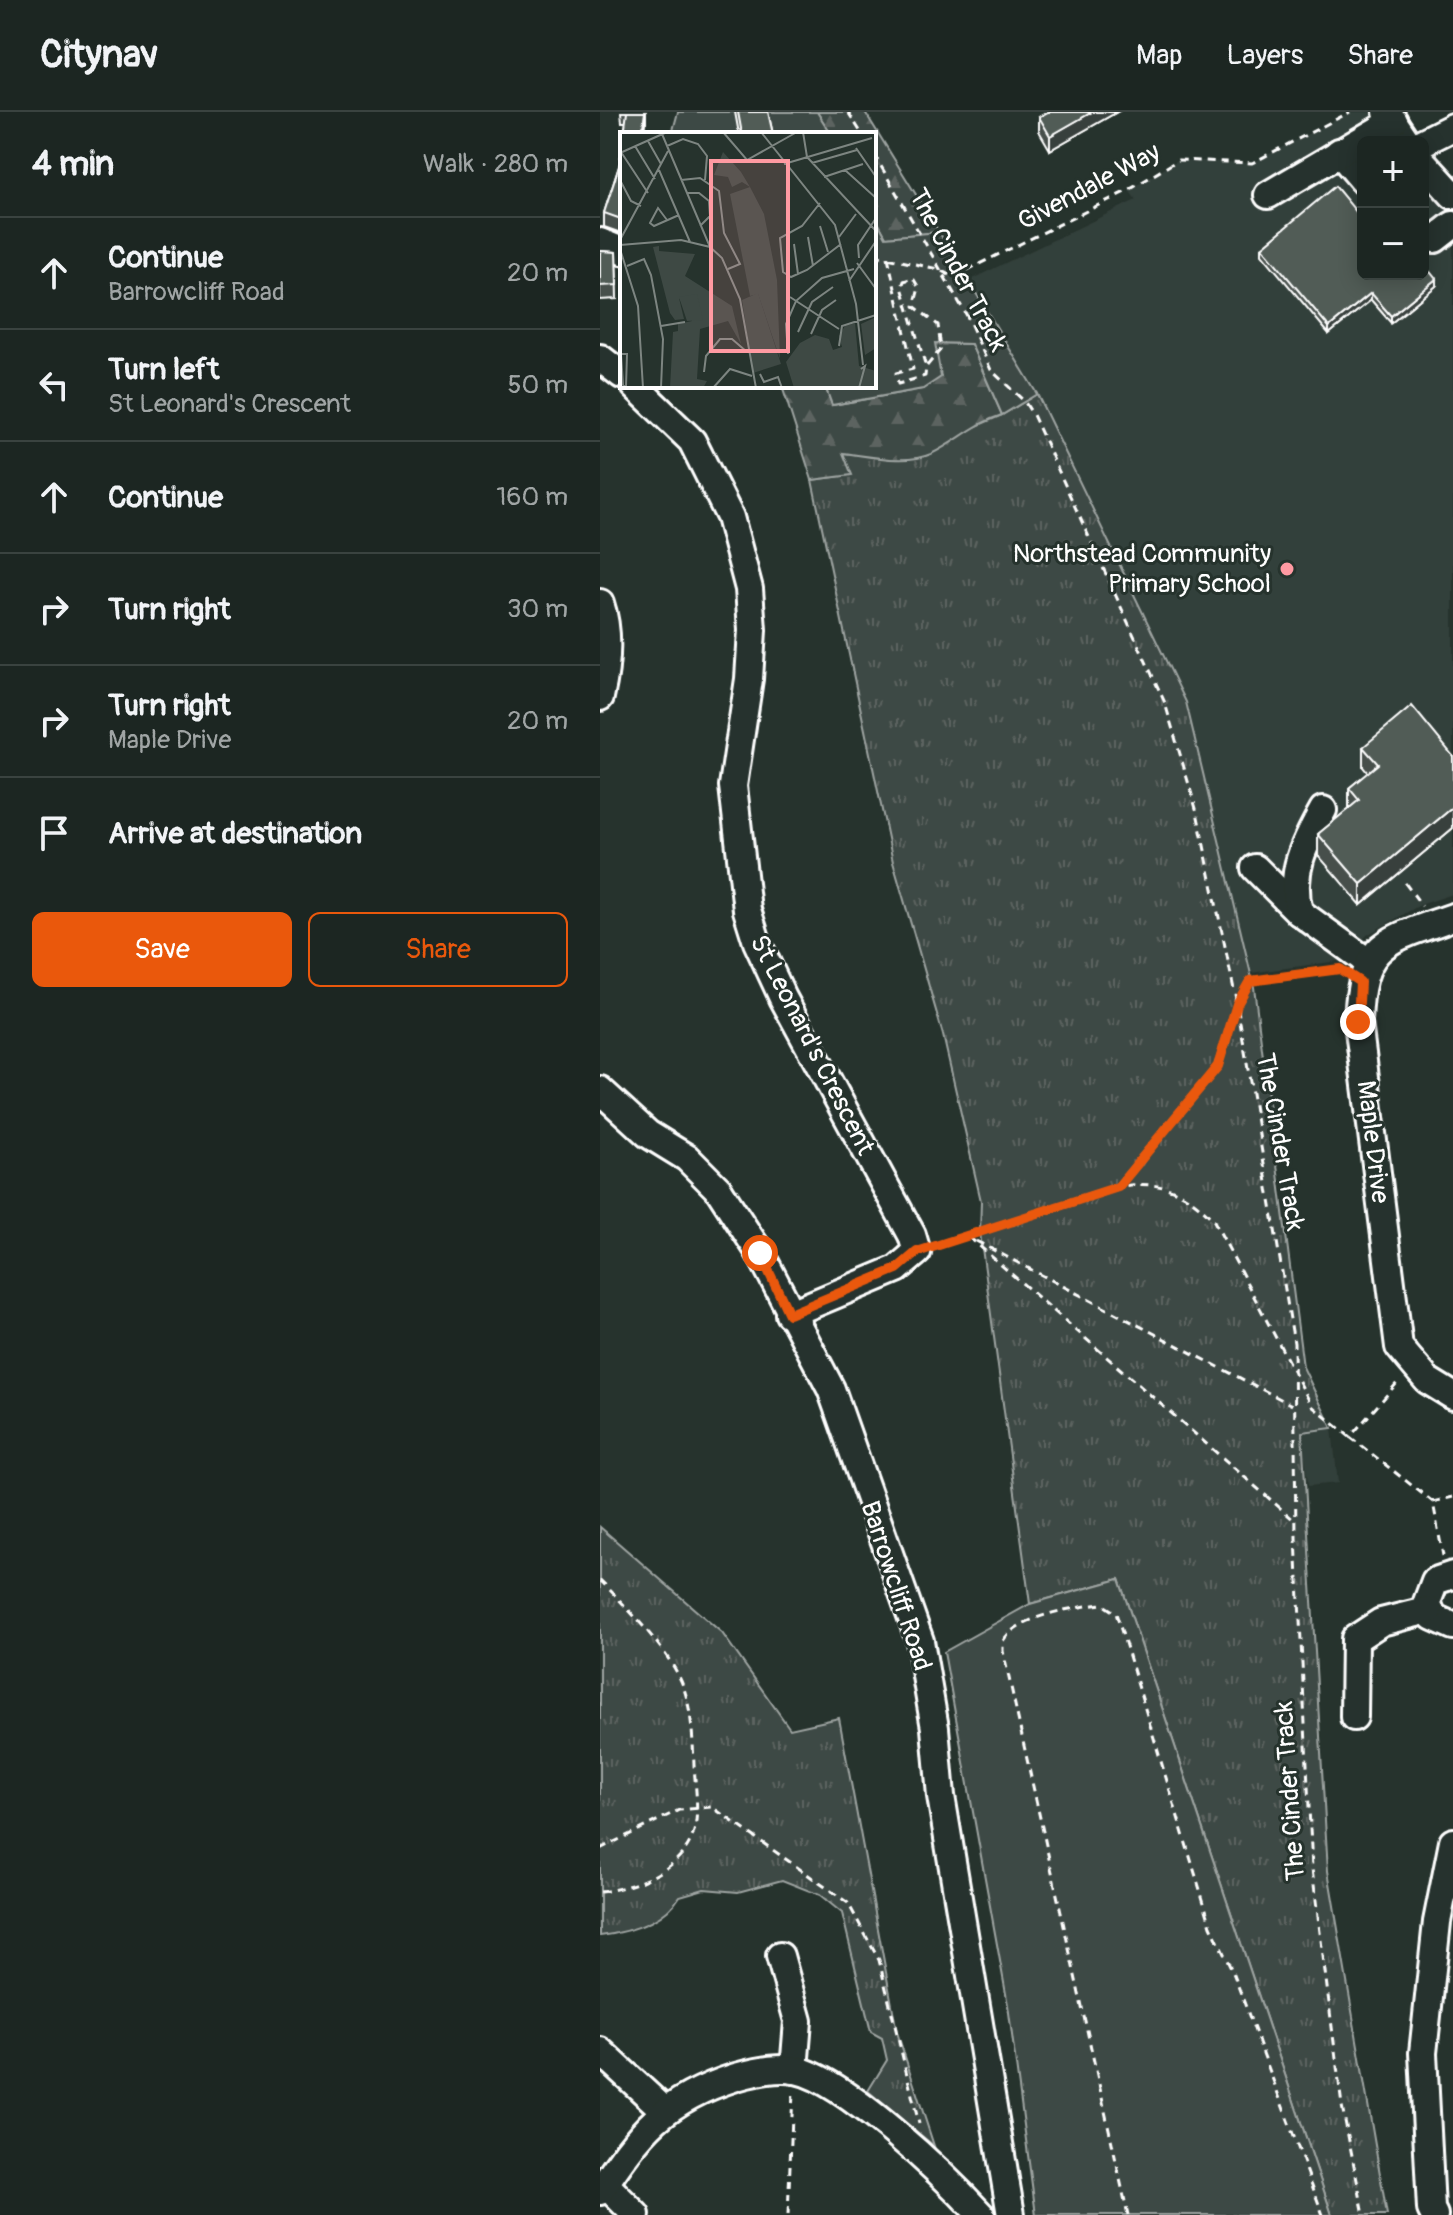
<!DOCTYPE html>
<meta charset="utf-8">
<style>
body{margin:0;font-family:Pangolin,sans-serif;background:#29322f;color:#f1f3f6}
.controls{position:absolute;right:24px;top:24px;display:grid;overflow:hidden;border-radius:12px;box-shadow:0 4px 20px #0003}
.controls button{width:72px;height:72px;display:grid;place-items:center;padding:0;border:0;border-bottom:2px solid #3a4340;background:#1c2622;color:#f1f3f6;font:40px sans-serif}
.stop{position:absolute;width:24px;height:24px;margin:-18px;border:6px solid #ea580c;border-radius:50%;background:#fff}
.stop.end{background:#ea580c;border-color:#fff;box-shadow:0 2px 8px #0008}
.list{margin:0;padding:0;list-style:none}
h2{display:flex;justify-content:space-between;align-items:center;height:104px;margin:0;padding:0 32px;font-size:34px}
h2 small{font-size:26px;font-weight:400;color:#a0a5a5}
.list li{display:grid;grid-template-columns:52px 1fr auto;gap:24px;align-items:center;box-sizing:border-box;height:112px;padding:0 32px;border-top:2px solid #3a4340}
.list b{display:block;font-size:30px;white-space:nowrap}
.list p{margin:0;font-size:26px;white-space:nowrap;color:#a0a5a5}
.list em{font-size:26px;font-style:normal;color:#a0a5a5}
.actions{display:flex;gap:16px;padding:24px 32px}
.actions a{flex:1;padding:18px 0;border:2px solid #ea580c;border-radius:12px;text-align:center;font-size:28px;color:#ea580c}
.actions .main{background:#ea580c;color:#fff}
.icon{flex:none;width:44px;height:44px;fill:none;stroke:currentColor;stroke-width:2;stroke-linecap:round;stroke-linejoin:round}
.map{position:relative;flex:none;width:853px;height:2103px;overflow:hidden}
header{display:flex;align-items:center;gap:48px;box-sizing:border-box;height:112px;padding:0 40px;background:#1c2622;border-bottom:2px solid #3a4340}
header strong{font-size:38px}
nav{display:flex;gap:44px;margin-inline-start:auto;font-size:28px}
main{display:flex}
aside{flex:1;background:#1c2622}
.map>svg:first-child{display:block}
.built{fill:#333f3a}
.grass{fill:url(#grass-tufts);stroke:#9ea4a2;stroke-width:2}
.forest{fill:url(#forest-firs);stroke:#9ea4a2;stroke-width:2}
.green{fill:#3e4944;stroke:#9ea4a2;stroke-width:2}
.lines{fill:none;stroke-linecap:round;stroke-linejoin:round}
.minor-casing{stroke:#fff;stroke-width:32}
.path{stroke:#fff;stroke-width:3;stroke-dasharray:8 6;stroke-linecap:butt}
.minor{stroke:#26332d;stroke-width:26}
.wall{fill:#464f4b;stroke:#fff;stroke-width:2}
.shaded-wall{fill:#39403d;stroke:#fff;stroke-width:2}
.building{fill:#515c57;stroke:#fff;stroke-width:2}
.route{stroke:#ea580c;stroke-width:10}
.poi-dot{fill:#ff9aa2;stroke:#26332d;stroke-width:3}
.labels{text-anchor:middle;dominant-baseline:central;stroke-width:6;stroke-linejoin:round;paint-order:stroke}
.street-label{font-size:26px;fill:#fff;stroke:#26332d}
.poi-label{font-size:26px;fill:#fff;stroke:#26332d;text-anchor:end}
.inset-road{fill:none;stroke:#7d8581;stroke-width:2}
.view{fill:#ff9aa2;fill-opacity:0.15;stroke:#ff9aa2;stroke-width:4}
.inset-edge{fill:none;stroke:#fff;stroke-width:4}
</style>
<header>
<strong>Citynav</strong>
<nav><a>Map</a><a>Layers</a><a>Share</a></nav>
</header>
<main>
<aside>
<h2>4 min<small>Walk · 280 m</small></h2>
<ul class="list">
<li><svg class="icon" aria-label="ahead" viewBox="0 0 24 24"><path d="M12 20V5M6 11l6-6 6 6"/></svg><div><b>Continue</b><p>Barrowcliff Road</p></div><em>20 m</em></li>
<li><svg class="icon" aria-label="left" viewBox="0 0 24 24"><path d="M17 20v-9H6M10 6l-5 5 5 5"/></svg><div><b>Turn left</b><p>St Leonard's Crescent</p></div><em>50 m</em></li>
<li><svg class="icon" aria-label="ahead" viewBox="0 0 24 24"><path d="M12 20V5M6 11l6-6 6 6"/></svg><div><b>Continue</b></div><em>160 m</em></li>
<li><svg class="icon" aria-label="right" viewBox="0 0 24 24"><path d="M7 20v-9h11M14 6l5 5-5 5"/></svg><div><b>Turn right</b></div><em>30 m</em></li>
<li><svg class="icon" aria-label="right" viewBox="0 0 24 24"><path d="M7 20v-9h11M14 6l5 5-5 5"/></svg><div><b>Turn right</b><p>Maple Drive</p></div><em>20 m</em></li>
<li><svg class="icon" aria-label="arrive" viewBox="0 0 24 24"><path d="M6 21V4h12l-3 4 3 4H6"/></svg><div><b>Arrive at destination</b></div></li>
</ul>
<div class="actions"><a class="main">Save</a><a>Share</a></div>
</aside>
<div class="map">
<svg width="853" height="2103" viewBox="0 0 853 2103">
<defs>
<pattern id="grass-tufts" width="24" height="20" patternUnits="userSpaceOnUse" patternTransform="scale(2)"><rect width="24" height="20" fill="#3e4944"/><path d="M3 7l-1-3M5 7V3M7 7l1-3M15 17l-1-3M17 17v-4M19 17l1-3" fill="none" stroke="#5b6460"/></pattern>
<pattern id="forest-firs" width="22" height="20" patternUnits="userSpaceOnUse" patternTransform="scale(2)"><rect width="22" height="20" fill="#3e4944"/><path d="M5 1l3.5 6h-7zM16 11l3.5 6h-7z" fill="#5b6460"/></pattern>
</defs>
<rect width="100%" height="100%" fill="#26332d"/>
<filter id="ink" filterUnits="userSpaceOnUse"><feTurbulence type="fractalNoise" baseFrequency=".0125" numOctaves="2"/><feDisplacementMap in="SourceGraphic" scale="16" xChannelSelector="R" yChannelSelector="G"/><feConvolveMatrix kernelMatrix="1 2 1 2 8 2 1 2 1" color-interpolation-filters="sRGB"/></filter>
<g filter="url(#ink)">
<g class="built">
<path d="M750 0H787L807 30H763V162H823V50L853 82V782L820 793 767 823 745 848 650 861 586 590 437 282 370 168 536 88 529 78 578 48 652 51Z"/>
<path d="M732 1316 738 1371 708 1374 702 1319Z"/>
</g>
<g class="grass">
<path d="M437 282 586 590 654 875 703 1255 732 1316 702 1320 728 1759 787 2103H732L519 1467 430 1492 380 1121 381 1089 343 923 293 750 212 368 251 363 242 341 303 346 402 303Z"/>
<path d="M0 1415 122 1521 190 1617 239 1606 297 1920 334 2034 268 1979 287 1948 282 1926 271 1920 242 1801 220 1783 182 1768 138 1780 104 1777 80 1784C64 1811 30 1820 0 1824Z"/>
</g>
<g class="forest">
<path d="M217 0H265L339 120 286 125 274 103V22H231Z"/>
<path d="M334 231 371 232 402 303C375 311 356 330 331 342 306 353 269 344 243 341L252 363 212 368 182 274H225L232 293 323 277Z"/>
</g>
<g class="green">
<path d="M78 0H217L231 22H72Z"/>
<path d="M274 103 286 125 339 120 437 282 402 303 371 232 335 231 341 265 323 277 232 293 225 274H274Z"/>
<path d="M519 1467 732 2103H436L408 1893 344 1540 430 1492Z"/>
</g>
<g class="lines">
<g class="minor-casing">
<g id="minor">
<path d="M787 0 807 30"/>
<path d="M823 30 853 15"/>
<path d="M739 40 763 68"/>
<path d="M823 50 853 83"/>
<path d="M668 83 794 9"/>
<path d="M823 126 835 127 853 113"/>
<path d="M0 130 22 139"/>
<path d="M0 246 22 263"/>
<path d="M35 274 92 329 130 405 149 477 152 518 149 567 133 674 147 798 157 830 183 886 312 1123 317 1140 297 1157 189 1202"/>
<path d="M0 491C10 521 7 554 0 585"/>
<path d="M655 756 699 800 768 850"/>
<path d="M699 800C689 760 704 732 723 698"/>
<path d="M853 805C784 829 761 830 758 910L799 1235 827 1268 853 1284"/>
<path d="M0 978 48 1022 87 1046 119 1078 160 1141 231 1277 320 1529 335 1616 341 1684 411 2103"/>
<path d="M853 1463 835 1469 827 1490 833 1505 853 1514"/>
<path d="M754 1605 755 1527 781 1510 829 1498"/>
<path d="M180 1844 198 1909 194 1958"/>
<path d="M0 1939 64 1998"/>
<path d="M5 2072 36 2103"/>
<path d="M0 2079C41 2018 63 1988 136 1965 153 1960 178 1955 196 1958 245 1968 345 2064 381 2103"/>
<path d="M834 2103 831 2097 823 1941 837 1810 853 1730"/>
</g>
</g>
<g class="path">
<path d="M248 0 262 22"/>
<path d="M274 42 367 204 391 258 424 289 433 303 565 591 597 700 637 892 694 1231 696 1426 712 1757 742 1994 764 2103"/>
<path d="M274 143 338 157 353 165 529 78 578 48 652 51 750 0"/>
<path d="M288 145 313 257 296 261 298 272 325 264 326 255 341 237 338 213 314 194 319 176 313 166 304 169 302 175 326 255"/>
<path d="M805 771 822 794"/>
<path d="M519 1073 618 954 637 892 650 869 740 857"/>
<path d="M369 1125 695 1409"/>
<path d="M376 1129 692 1293"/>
<path d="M340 1134 518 1075C557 1067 587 1078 614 1109L712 1294 750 1325 798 1270"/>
<path d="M750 1325 833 1390 843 1444"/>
<path d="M833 1390 853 1385"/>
<path d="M0 1468C24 1492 72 1542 83 1574 92 1598 93 1628 94 1653 95 1671 98 1691 96 1709 91 1755 40 1774 0 1780"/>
<path d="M0 1737 79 1698 112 1695 248 1791 279 1848 319 2012"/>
<path d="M188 2103 193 1979"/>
<path d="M528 2103 403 1539V1529C417 1504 475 1495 502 1492L516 1501 611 1814 634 1863 723 2103"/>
</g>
<use href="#minor" class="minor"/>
</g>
<g class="wall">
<path d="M21 0H46V10H22Z"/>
<path d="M135 0H168L173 22H139Z"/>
<path d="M448 0H517L450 38 439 19V5Z"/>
<path d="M22 36 21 121 4 115V101L20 51Z"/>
<path d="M662 135 763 162 836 174 791 211 771 188 729 222 662 142Z"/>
<path d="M0 139 16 140 17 187 0 188Z"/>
<path d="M763 635 853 644V716L761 793 718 743V722L749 697V676L768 661 763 655Z"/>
</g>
<g class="shaded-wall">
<path d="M46 0 44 22H42Z"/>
<path d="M492 0H517L450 38V24Z"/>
<path d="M836 167V174L791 211V204Z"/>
<path d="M771 181V188L729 222V215Z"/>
<path d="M853 695V716L761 793V772Z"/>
</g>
<g class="building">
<path d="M27 0H45L42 22H24Z"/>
<path d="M138 0H168L173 22H142Z"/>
<path d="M448 0H492L450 24 439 5Z"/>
<path d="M22 36V105L21 107 4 101 20 51Z"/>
<path d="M735 74 763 108V162H823V151L836 167 791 204 771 181 729 215 662 135Z"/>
<path d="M0 139 16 140 17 173 0 174Z"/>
<path d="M812 594 853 644V695L761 772 718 722 759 688 749 676 778 652 763 635Z"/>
</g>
</g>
<g class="lines" filter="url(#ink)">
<path class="route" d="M160 1141 189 1202 297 1157 317 1140 518 1075 618 954 637 892 650 869 740 857 760 870 758 910"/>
</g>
<circle class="poi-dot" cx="687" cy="457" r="8"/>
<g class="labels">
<g class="street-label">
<text transform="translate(489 75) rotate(-28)">Givendale Way</text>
<text transform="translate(358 158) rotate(62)">The Cinder Track</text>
<text transform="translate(212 933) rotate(63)">St Leonard's Crescent</text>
<text transform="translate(680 1030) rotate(80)">The Cinder Track</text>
<text transform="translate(773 1030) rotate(83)">Maple Drive</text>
<text transform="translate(296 1474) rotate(72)">Barrowcliff Road</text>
<text transform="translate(690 1679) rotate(-94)">The Cinder Track</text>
</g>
<g class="poi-label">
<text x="671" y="442">Northstead Community<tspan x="671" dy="30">Primary School</tspan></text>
</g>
</g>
<g transform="translate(20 20)">
<rect width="256" height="256" fill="#26332d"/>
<path d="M130 55 144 82 157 148 160 227 138 162 130 164 110 62ZM39 114V119L75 122 65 144 112 174 121 212 108 189 80 197 77 247 87 249 83 256H50L53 200 58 199V192L72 189 59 166 64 187 55 188 50 181 33 115Z" fill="#3e4944"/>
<path d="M235 191 239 234 256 239V256H174L166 230 180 211 195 203 209 207 213 218 222 215 219 204 225 194Z" fill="#3e4944"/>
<path d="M103 20 121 40 130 55 122 50 112 55 108 45 94 43ZM138 161 161 232 133 241 122 168ZM77 162 83 188 67 189 59 165ZM256 185V216L245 223 241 192Z" fill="#3e4944"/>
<path class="inset-road" d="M103 0 127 28 177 0M141 0 215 93 236 172 243 233M183 0 187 25 256 99M42 2 90 115M28 9 41 32M15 14 35 47M47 14 63 7 78 12 87 24 85 48M236 16 256 45M1 20 28 61M0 21 47 0M192 31 237 18M164 32 252 6M39 38 70 110M225 38 256 66M204 45 243 32M0 48 11 69 21 74M61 48 80 46 99 59 104 101 120 132 108 137M67 61H79L89 69 90 84 80 94M200 71 182 94 160 106 163 140 171 145 187 138 221 112M47 88 38 76 30 91 34 94 59 83M200 94 208 120M188 105 193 134M219 105 236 82M0 108 48 19M174 112 178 142M0 113 61 108 90 115 102 126 120 167 136 256M0 117 18 174 23 256M239 126 238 113 256 86M237 131 256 157M7 134 24 127 31 143 43 207 41 256M229 149 256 109M170 165 219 197M41 194 65 190M178 200 192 170 213 155M191 202 202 178 216 168M219 214 222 194 256 183M1 222H7L6 255 3 253ZM168 222 166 192 176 169 202 146 234 137M84 240 86 224 100 207H112L127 220M140 242 144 250 158 245 162 256M93 256 110 237 132 244M239 256 245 234 241 237"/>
<path class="view" d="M91 29H168V219H91Z"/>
<rect width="256" height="256" class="inset-edge"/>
</g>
</svg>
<div class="controls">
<button>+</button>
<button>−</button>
</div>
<div class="stop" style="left:160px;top:1141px"></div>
<div class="stop end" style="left:758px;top:910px"></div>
</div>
</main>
